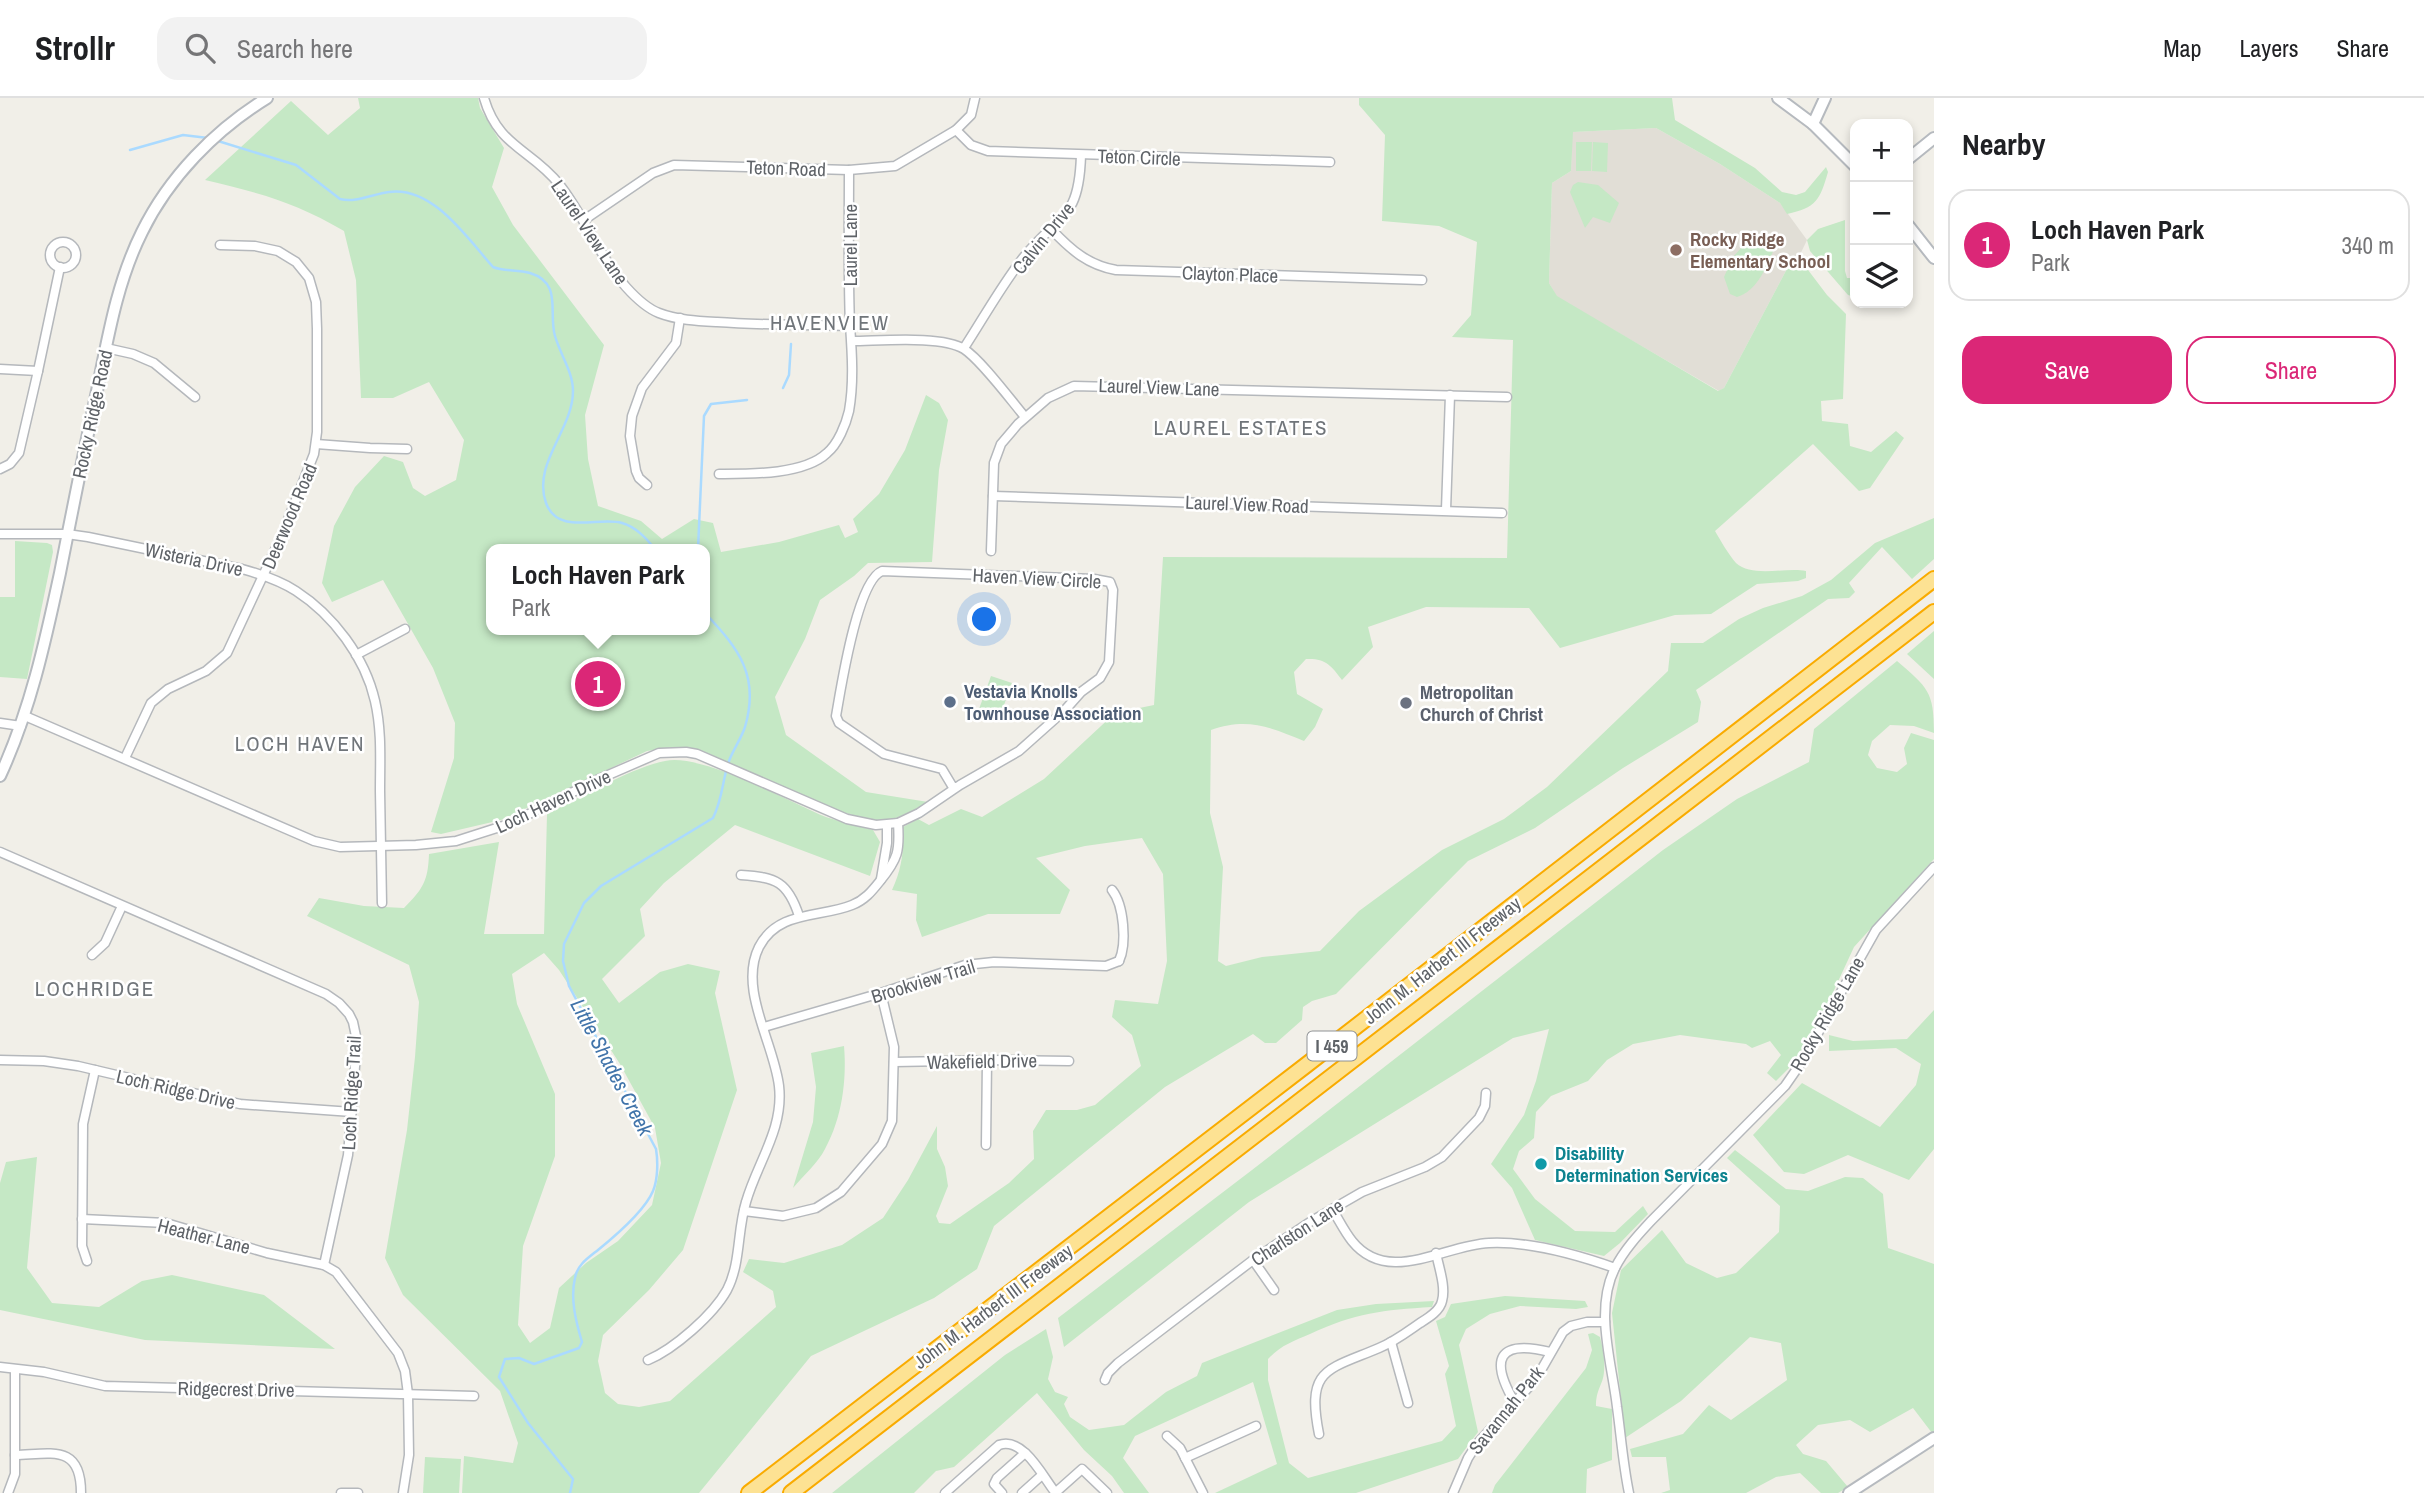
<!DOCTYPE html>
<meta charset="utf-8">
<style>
body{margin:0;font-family:"Archivo Narrow",sans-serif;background:#f2f2f2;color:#202124}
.controls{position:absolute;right:21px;top:21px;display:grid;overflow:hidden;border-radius:14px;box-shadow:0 4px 10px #0003}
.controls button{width:63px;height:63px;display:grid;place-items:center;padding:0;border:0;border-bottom:2px solid #e0e0e0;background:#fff;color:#202124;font:35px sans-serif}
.you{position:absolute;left:985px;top:522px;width:24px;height:24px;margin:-18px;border:5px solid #fff;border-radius:50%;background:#1a73e8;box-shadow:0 0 0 10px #1a73e833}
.badge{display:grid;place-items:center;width:46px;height:46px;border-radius:50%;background:#db2777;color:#fff;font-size:23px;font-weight:700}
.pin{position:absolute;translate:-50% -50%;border:4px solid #fff;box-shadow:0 2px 7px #0006}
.popup{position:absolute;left:486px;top:446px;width:224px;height:91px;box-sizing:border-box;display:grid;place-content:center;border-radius:14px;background:#fff;filter:drop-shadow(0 2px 5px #0005);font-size:23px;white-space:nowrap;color:#757577}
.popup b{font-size:26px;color:#202124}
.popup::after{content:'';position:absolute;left:50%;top:100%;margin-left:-14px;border:14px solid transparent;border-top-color:#fff}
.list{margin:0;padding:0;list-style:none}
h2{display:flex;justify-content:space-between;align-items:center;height:91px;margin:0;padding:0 28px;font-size:30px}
h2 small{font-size:23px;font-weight:400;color:#757577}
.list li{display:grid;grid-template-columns:46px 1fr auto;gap:21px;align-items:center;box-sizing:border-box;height:112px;margin:0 14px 14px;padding:0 14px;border:2px solid #e0e0e0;border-radius:21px}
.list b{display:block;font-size:26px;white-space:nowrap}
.list p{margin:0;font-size:23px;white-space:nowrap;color:#757577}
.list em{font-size:23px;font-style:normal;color:#757577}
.actions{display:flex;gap:14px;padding:21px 28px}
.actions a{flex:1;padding:16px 0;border:2px solid #db2777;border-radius:21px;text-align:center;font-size:24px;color:#db2777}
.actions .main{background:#db2777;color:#fff}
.icon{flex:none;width:38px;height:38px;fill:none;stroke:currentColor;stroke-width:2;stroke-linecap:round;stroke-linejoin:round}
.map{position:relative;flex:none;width:1934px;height:1395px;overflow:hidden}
header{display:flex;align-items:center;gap:42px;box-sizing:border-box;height:98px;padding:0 35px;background:#fff;border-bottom:2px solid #e0e0e0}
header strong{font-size:33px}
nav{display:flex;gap:38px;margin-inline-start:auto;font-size:24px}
.search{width:490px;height:63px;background:#f2f2f2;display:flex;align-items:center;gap:18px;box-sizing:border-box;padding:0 24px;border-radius:21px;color:#757577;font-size:26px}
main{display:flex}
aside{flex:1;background:#fff}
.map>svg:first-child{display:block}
.education{fill:#e1ded6}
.green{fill:#c5e8c5;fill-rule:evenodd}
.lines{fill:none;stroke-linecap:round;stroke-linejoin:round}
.stream{stroke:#aadaff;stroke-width:2.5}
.street-casing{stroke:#b5b8bc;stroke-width:11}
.secondary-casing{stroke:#b6babf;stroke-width:14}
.highway-casing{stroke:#f9ab00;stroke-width:18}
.street{stroke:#fff;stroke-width:8}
.secondary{stroke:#fff;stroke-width:10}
.highway{stroke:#fde293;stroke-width:14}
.education-dot{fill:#8d6e63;stroke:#fff;stroke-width:2.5}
.service-dot{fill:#5c6f8a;stroke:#fff;stroke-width:2.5}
.worship-dot{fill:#6b7280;stroke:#fff;stroke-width:2.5}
.culture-dot{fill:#0f9aa8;stroke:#fff;stroke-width:2.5}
.labels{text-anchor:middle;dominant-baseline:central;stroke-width:5;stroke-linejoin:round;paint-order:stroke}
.shield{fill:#fff;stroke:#8f9295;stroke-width:2}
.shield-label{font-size:18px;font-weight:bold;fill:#5f6368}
.street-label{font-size:19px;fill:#5f6368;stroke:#fff}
.education-label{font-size:19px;font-weight:bold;fill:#785e54;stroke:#fff;text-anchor:start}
.service-label{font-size:19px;font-weight:bold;fill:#4e5e75;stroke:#fff;text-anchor:start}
.worship-label{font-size:19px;font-weight:bold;fill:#5b616d;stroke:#fff;text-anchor:start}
.culture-label{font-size:19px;font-weight:bold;fill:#0d838f;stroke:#fff;text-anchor:start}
.neighbourhood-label{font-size:21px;letter-spacing:2px;fill:#70757a;stroke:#fff}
.water-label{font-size:21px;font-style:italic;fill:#4174aa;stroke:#fff}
</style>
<header>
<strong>Strollr</strong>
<div class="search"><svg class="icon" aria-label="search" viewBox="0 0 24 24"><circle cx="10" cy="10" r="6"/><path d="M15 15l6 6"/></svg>Search here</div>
<nav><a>Map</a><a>Layers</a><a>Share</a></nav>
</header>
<main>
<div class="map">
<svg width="1934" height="1395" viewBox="0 0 1934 1395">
<rect width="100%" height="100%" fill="#f1efe8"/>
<path class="education" d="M1656 30 1720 66 1780 105 1807 142 1797 163 1789 167 1724 290 1719 293 1557 199 1549 185 1552 85 1571 73 1572 34Z"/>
<g class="green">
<path d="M358 0H478L480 10 504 50 492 89 513 127 604 247 585 317 588 361 598 408 641 423 662 441 694 421 713 425 721 454 779 444 839 427 845 440 858 434 853 421 879 396 905 352 926 297 939 305 948 322 939 372 932 464 868 465 854 478 820 502 805 541 775 599 786 637 866 694 928 704C916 711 902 719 888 722 850 727 750 673 710 657 688 650 669 650 647 653L501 722 441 736 431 734 454 660 455 625 433 570 383 482 332 504 322 485 334 428 355 389 384 358 403 364 413 390 425 398 456 382 464 342 429 284 393 300H361L356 182 344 133C295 104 260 95 205 82L291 3 328 37 360 10ZM491 451H705V532H491Z"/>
<path d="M1359 0H1672L1675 22 1755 70 1782 94 1796 97 1805 94 1826 69 1828 74C1820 102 1816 110 1787 116L1780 105 1720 66 1656 30 1573 34 1571 73 1552 85 1549 185 1557 198 1718 293 1724 290 1789 167 1797 163 1802 164 1827 197 1846 216 1843 301 1821 303 1822 323 1848 326 1850 348 1871 354 1896 333 1904 340 1870 390 1859 393 1813 346 1715 433C1721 443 1728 456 1736 465 1752 480 1786 469 1806 473V480L1798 483 1757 486 1711 516 1675 517 1560 550 1529 510 1426 509 1368 529 1373 549 1342 582C1331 567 1325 560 1306 561L1294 574 1297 596 1323 611 1315 629 1304 643C1270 629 1247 619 1211 632L1210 715 1223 769 1218 863 1226 868 1262 859 1320 853 1359 813 1442 752 1504 721 1547 689 1668 573 1671 545H1703L1739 521 1763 510 1802 498 1831 482 1875 445 1934 420V461L1912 481 1882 449 1849 485 1855 494 1849 500 1828 501 1696 592 1701 604 1698 624 1623 670 1535 730 1468 763 1336 896 1312 903 1303 909 1302 922 1276 945H1265L1253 936 1165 989 994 1128 977 1171 934 1200 811 1258 699 1395H462L464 1358 513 1365 518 1345 500 1293 403 1197 385 1160 407 1032 415 959 419 904 409 867 307 818 319 800 364 808 404 810C423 791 428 783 429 756L499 744 484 836H544L547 716C580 700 630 670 665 663 703 655 787 703 826 719 841 724 857 728 873 732L880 744 870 778 735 727 664 785 640 811 645 838 602 881 619 905 660 874 688 866 720 873 715 895 737 992 683 1152 649 1192 603 1237 598 1263 605 1295 618 1306 639 1309 670 1303 776 1209 773 1193 743 1174 749 1161 784 1165 842 1147 883 1120 908 1082 937 1028V1051L945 1069 948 1088 936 1118 939 1125 950 1126 1009 1085 1034 1061 1033 1033 1046 1012H1077L1095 1007 1141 968 1132 937 1112 919 1115 902 1158 906 1167 863 1163 776 1142 740 1085 748 1036 760 1070 792 1060 816H988L922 839 916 822 917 796 892 792C902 771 904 752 903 729L918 721 929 727 961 711 982 719 1044 681 1115 615 1154 607 1163 459 1507 460 1513 242 1452 239 1471 217 1477 144 1439 128 1382 123 1385 37 1359 7ZM544 855 559 872 620 966 655 1030 661 1065 652 1107 618 1143 586 1165 559 1190 550 1230 530 1245 518 1227 523 1148 555 1058V996L517 906 512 876Z"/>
<path d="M1576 44H1592L1591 73H1576Z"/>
<path d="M1593 44 1608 45 1607 74 1592 73Z"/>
<path d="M1578 84 1598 87 1619 105 1610 125 1593 119 1585 130 1570 94 1573 87Z"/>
<path d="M1845 122V173L1847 180H1855V199L1848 197 1810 153 1807 142 1818 131Z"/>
<path d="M1750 140 1774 141 1777 145C1767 165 1760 192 1737 199L1730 196 1724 179 1733 159Z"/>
<path d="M15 443 47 445 52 447 53 454 27 581 0 579V499H15Z"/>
<path d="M1934 533V581L1907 556Z"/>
<path d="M1897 563C1928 590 1934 593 1934 635L1914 628 1890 627 1872 643 1868 657 1877 670 1897 674 1907 666 1904 650 1911 635 1934 642V761L1854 849 1829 903 1797 962 1776 983 1767 975 1781 957 1770 943 1752 950 1746 946 1680 937 1633 946 1607 962 1588 983 1551 998 1536 1014 1534 1040 1519 1053 1513 1071 1535 1101 1575 1133 1615 1134 1643 1108 1648 1116 1620 1145 1604 1158 1535 1142 1512 1090 1491 1066 1524 1017 1536 983 1549 931 1513 940 1249 1104 1064 1249 1058 1220 1252 1072 1663 752 1737 701 1809 664 1814 631Z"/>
<path d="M991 578 1012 585 1000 618 979 611Z"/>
<path d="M1934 912V1051L1909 1082 1848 1057 1804 1076 1784 1074 1753 1037 1802 985 1880 1029 1916 987 1921 966 1896 950 1829 953V937L1853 943 1907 941Z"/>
<path d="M844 948C847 982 842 1020 825 1051 818 1065 803 1078 793 1090L813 1024 816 989 811 955Z"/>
<path d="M1735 1052 1786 1091 1808 1093 1845 1079 1863 1080 1883 1096 1888 1150 1934 1166V1334L1932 1335 1913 1310 1870 1334 1850 1322 1818 1327 1796 1347 1803 1356 1826 1363 1848 1389 1838 1395H1821L1800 1375 1776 1379 1746 1395H1661L1670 1392 1666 1359H1632L1630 1351 1683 1336 1709 1307 1731 1322 1787 1282 1781 1245 1750 1239 1681 1303 1625 1340 1612 1215 1621 1172 1662 1132 1686 1165 1717 1180 1736 1175 1779 1134 1780 1108 1727 1060Z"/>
<path d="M37 1059 27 1170 52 1205 99 1209 142 1183 172 1177 264 1197 335 1251 145 1242 0 1212V1085L6 1064Z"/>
<path d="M1505 1198 1585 1203 1588 1209 1576 1211 1520 1208 1490 1216 1466 1231 1459 1247 1478 1334 1458 1361 1356 1395H1215L1277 1366 1253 1284 1135 1338 1123 1360 1149 1395H1124L1112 1378 1084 1352 1037 1295 954 1369 936 1373 914 1395H832L1005 1257 1046 1231 1053 1259 1048 1281 1055 1294 1068 1299 1064 1306 1070 1319 1089 1332 1124 1327 1166 1294 1197 1278 1202 1265 1337 1212 1376 1206 1434 1203 1432 1209C1383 1212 1355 1215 1310 1236 1293 1243 1280 1248 1268 1261V1282L1289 1365 1308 1380 1442 1343 1456 1328 1445 1276 1449 1268 1436 1223 1445 1219 1451 1206Z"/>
<path d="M1593 1235 1600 1239C1603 1250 1605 1262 1604 1274 1603 1287 1596 1291 1596 1308L1612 1311V1362L1587 1371 1586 1395H1492L1495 1387 1586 1270 1592 1252 1588 1236Z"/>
<path d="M425 1359 461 1361 459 1395H423Z"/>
</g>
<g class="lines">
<g class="stream">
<path d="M218 43 296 67 340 101C356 105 373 96 389 94 433 88 467 140 493 169 505 174 517 171 530 175 563 185 548 215 555 238 560 256 573 274 573 293 573 332 532 365 546 405 558 438 599 418 622 425 636 429 646 440 655 451"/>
<path d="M130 52 183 37 208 40"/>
<path d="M783 290 789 277 791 246"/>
<path d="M698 451 704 318 711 306 747 302"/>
<path d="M570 1395 573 1381 528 1325 499 1279 505 1261 519 1260 534 1266 579 1250 582 1244C576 1224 570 1201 575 1180 577 1167 588 1160 598 1152 614 1139 645 1112 653 1093 658 1081 658 1063 656 1051L569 888 563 863 564 846 584 805 601 788 713 720C723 700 722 683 729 663 733 652 741 641 745 629 760 578 739 551 705 515"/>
</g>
<g class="street-casing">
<g id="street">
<path d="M484 0C498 49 531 51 559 86 585 119 599 158 626 189 635 199 646 210 659 215 677 222 698 223 717 224 761 227 806 227 850 228"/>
<path d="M956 32 971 47 988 53 1330 64"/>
<path d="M584 122 653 75 674 67 849 72 895 68 956 32 971 17 975 0"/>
<path d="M1052 132C1071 152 1088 167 1116 172L1422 182"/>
<circle cx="63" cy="157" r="13"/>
<path d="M852 243C879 243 942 237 964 251 981 262 1010 301 1025 319"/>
<path d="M106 250 133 256 154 265 195 299"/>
<path d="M964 250C983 221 1001 188 1023 160 1059 115 1079 124 1081 57"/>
<path d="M0 271 38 273 19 355 10 366 0 371"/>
<path d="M38 273 60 169"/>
<path d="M316 346 370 350 407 351"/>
<path d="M719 376C749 376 804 377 827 355 838 346 846 326 849 313 854 285 852 255 850 227 848 176 849 124 849 72"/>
<path d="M647 387 639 380 636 373 630 338 632 318 642 290 676 245 680 220"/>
<path d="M993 398 1502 415"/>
<path d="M1446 412 1450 297"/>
<path d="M0 436H67L88 439 242 471C260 476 279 482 296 493 333 517 365 559 375 603 382 633 380 663 380 693 381 731 381 768 382 805"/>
<path d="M991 453 994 365 1001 346 1018 326 1048 300 1074 288 1507 299"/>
<path d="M356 557 405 531"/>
<path d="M25 618 314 743 340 749 416 747 456 743 509 726 599 681 659 655 686 654 697 656 847 721 876 727 898 725 919 715 960 687 1019 653 1065 612 1081 594 1100 580 1109 564 1113 492 1110 484 1094 481 882 473C857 483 841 590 836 618L839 625 884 656 942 671 954 691"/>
<path d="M0 625 21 628"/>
<path d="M125 660 151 605 168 591 206 573 227 555 282 437 314 356 317 334V231L316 204 309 180 296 164 278 153 255 148 220 147"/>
<path d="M0 754 326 896 339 905 349 916 353 924 357 943 348 1057 324 1167"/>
<path d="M741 777C776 779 788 784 799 818"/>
<path d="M881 781 887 745V727"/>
<path d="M1112 792C1124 807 1127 846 1119 863"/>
<path d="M92 857 105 845 122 808"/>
<path d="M764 929 881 895 965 867 994 864 1106 868 1119 863"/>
<path d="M0 962 44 963 78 968 240 1006 352 1014"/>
<path d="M894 964 1002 962 1069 963"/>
<path d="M986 1047 987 962"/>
<path d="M1332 1111C1339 1122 1344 1133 1352 1143 1388 1188 1444 1147 1489 1145 1528 1143 1578 1157 1615 1170"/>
<path d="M744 1113 783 1118 816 1110 841 1094 882 1046 892 1023 894 949 881 895"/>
<path d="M82 1121 166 1125 267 1155 324 1167 336 1174 398 1255 405 1273 408 1296 409 1357 403 1395"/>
<path d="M1253 1162 1274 1192"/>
<path d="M87 1163 82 1148 83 1026 95 972"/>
<path d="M1391 1244 1408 1305"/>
<path d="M648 1262C674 1251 713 1217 727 1192 741 1165 737 1133 746 1104 757 1065 784 1031 779 988 774 945 738 891 759 849 778 812 820 820 852 807 865 802 872 793 880 783 898 761 900 753 898 725"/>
<path d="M0 1269 44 1274 105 1288 474 1298"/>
<path d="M1105 1282 1108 1275 1118 1265 1253 1162 1310 1124 1362 1094 1425 1069 1442 1059 1479 1020 1485 1008 1486 995"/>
<path d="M1515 1305C1489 1261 1498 1241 1550 1254"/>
<path d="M1319 1336C1306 1270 1327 1272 1379 1250 1394 1244 1407 1234 1420 1225 1428 1220 1440 1213 1442 1203 1446 1189 1439 1170 1436 1155"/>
<path d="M1167 1338 1180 1350 1203 1395"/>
<path d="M15 1357C52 1356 81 1346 81 1395"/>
<path d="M1185 1360 1256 1328"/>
<path d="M8 1395 15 1376V1272"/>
<path d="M341 1395H358"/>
<path d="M945 1395 999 1347C1023 1338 1043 1379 1055 1394"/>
<path d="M1002 1395 994 1386 997 1380 1025 1355"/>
<path d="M1022 1395 1042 1377"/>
<path d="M1055 1395 1082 1371 1107 1395"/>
<path d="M1453 1395 1468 1360 1477 1346 1536 1281 1563 1234 1571 1228 1587 1224H1605"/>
<path d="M1629 1395C1623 1366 1621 1338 1617 1309 1612 1265 1594 1212 1615 1170 1624 1152 1638 1137 1651 1123L1785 988 1801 965 1876 832 1934 769"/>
</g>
</g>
<g class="secondary-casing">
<g id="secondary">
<path d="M1778 0 1813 26 1855 68"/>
<path d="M1813 26 1825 0"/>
<path d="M1908 61 1934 40"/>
<path d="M1908 127 1934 160"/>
<path d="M0 678C30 613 45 545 60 475 72 414 84 353 97 293 108 239 117 184 142 134 169 79 215 32 267 0"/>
<path d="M1849 1395 1934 1340"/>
</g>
</g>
<g class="highway-casing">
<g id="highway">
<path d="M749 1395 1305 968 1934 481"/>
<path d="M791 1395 1934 514"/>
</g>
</g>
<use href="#street" class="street"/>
<use href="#secondary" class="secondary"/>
<use href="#highway" class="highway"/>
</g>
<circle class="education-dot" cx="1676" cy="152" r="7"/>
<circle class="service-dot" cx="950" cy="604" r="7"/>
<circle class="worship-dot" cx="1406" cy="605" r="7"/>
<circle class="culture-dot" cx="1541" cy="1066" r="7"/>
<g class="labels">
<rect class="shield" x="1307.5" y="933.5" width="49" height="29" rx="5"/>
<g class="shield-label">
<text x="1332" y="948">I 459</text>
</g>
<g class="street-label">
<text transform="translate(1139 59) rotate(2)">Teton Circle</text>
<text transform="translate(786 70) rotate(2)">Teton Road</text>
<text transform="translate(590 134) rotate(56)">Laurel View Lane</text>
<text transform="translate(1043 140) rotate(-51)">Calvin Drive</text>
<text transform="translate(850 147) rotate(-90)">Laurel Lane</text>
<text transform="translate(1230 176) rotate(2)">Clayton Place</text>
<text transform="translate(1159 289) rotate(2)">Laurel View Lane</text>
<text transform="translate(92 316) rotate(-78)">Rocky Ridge Road</text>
<text transform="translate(1247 406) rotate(2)">Laurel View Road</text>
<text transform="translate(289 418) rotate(-67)">Deerwood Road</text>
<text transform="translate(194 461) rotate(12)">Wisteria Drive</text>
<text transform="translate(1037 480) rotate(3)">Haven View Circle</text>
<text transform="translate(553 703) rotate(-25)">Loch Haven Drive</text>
<text transform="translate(1442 862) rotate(-38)">John M. Harbert III Freeway</text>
<text transform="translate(923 883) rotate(-17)">Brookview Trail</text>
<text transform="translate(1827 916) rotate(-60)">Rocky Ridge Lane</text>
<text transform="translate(982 963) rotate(-1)">Wakefield Drive</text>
<text transform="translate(176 991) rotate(13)">Loch Ridge Drive</text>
<text transform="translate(351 995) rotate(-87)">Loch Ridge Trail</text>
<text transform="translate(1297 1134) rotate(-33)">Charlston Lane</text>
<text transform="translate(204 1138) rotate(14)">Heather Lane</text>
<text transform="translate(993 1208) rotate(-37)">John M. Harbert III Freeway</text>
<text transform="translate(236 1291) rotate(1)">Ridgecrest Drive</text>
<text transform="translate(1506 1312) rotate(-51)">Savannah Park</text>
</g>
<g class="education-label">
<text x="1690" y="141">Rocky Ridge<tspan x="1690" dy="22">Elementary School</tspan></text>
</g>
<g class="service-label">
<text x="964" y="593">Vestavia Knolls<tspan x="964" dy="22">Townhouse Association</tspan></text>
</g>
<g class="worship-label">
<text x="1420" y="594">Metropolitan<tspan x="1420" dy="22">Church of Christ</tspan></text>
</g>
<g class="culture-label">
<text x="1555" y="1055">Disability<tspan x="1555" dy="22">Determination Services</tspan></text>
</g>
<g class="neighbourhood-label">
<text x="830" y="224">HAVENVIEW</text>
<text x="1241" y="329">LAUREL ESTATES</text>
<text x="300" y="645">LOCH HAVEN</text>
<text x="95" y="890">LOCHRIDGE</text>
</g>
<g class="water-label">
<text transform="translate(612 969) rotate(62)">Little Shades Creek</text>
</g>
</g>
</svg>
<div class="controls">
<button>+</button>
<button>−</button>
<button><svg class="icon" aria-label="layers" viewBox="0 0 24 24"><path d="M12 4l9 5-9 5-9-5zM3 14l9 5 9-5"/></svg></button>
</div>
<div class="you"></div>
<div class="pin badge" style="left:598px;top:586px">1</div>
<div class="popup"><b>Loch Haven Park</b>Park</div>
</div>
<aside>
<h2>Nearby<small></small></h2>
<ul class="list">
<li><span class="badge">1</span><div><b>Loch Haven Park</b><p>Park</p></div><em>340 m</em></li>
</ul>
<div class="actions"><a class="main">Save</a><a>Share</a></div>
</aside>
</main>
